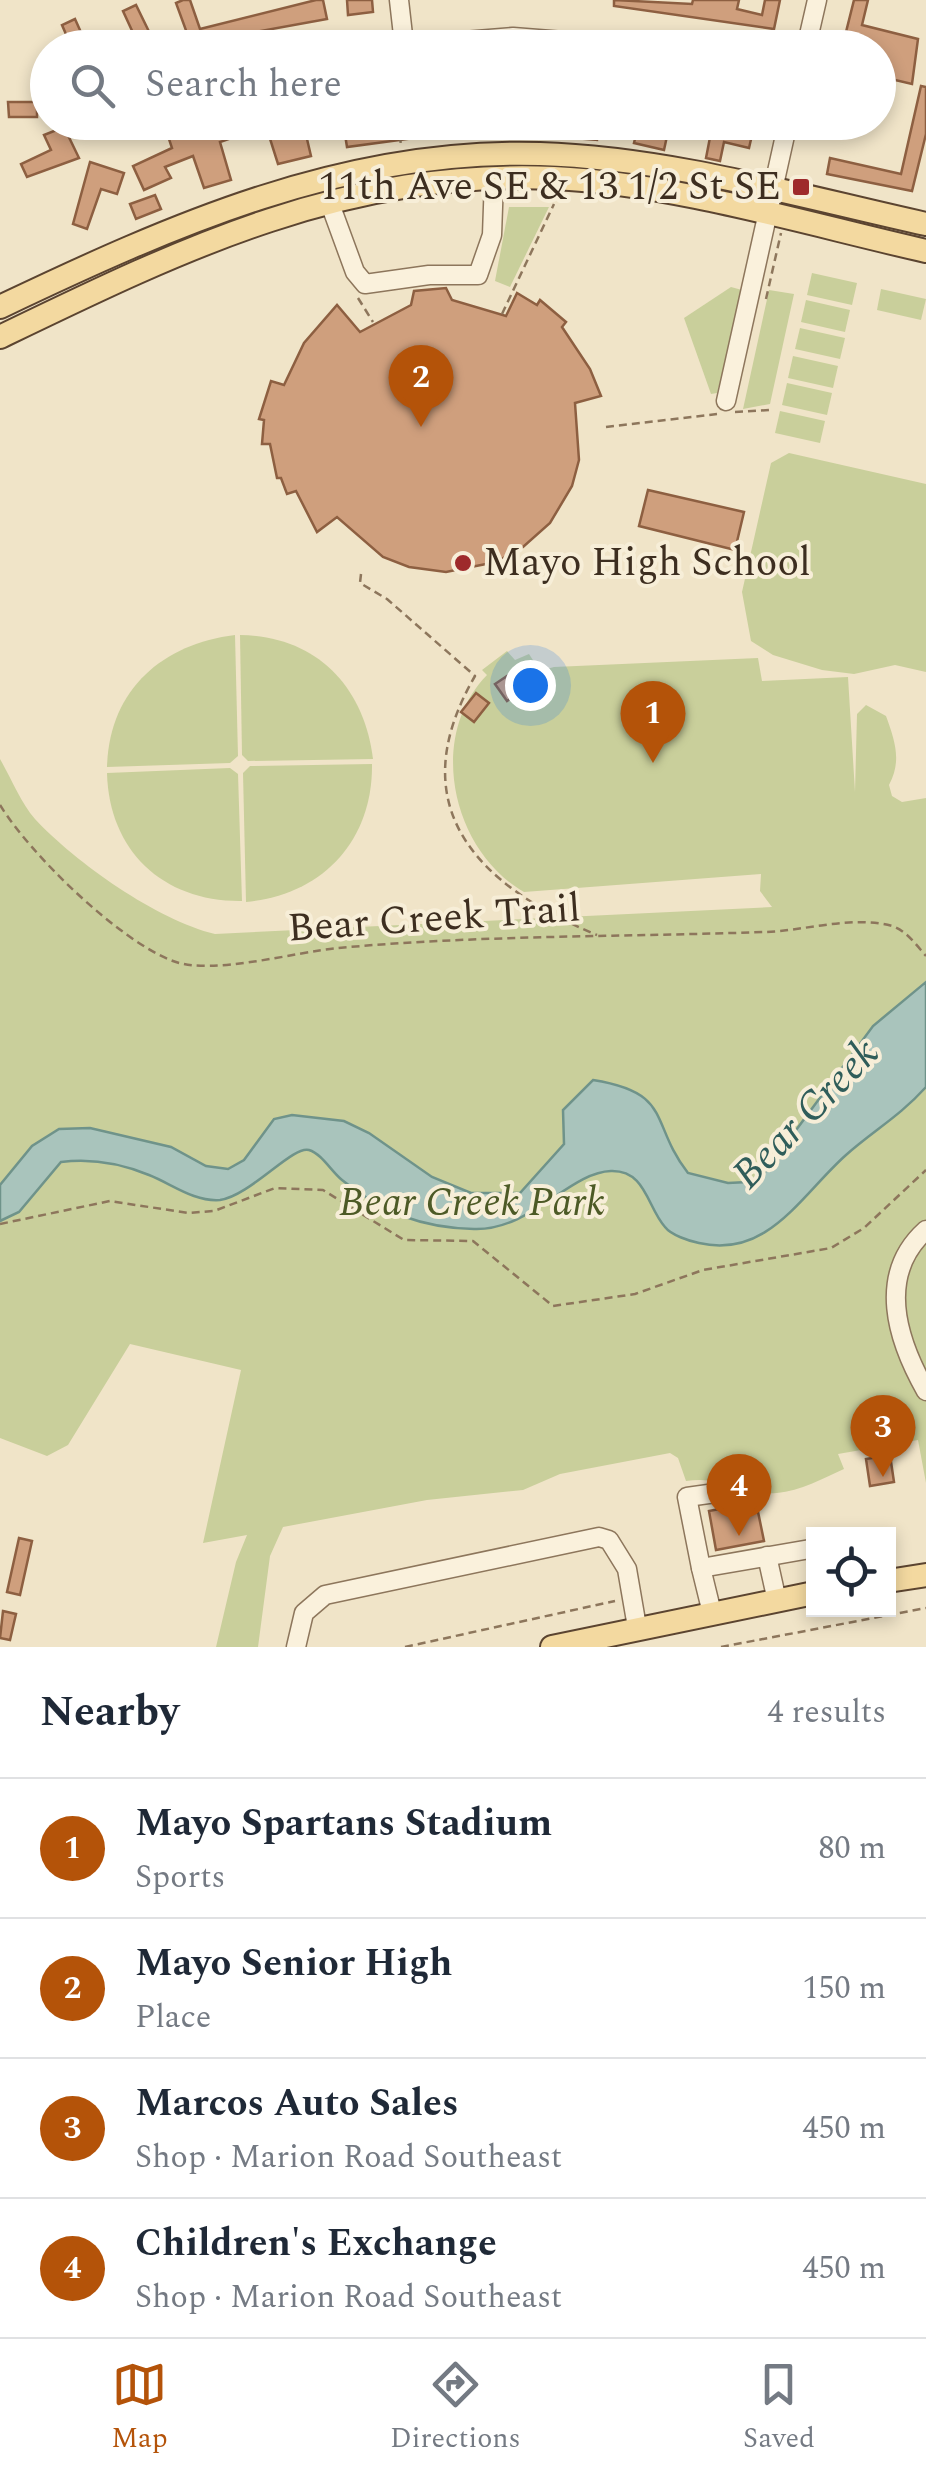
<!DOCTYPE html>
<meta charset="utf-8">
<style>
body{margin:0;font-family:Spectral,serif;background:#f6f6f7;color:#1f2937}
.controls{position:absolute;right:30px;bottom:30px;display:grid;overflow:hidden;border-radius:0px;box-shadow:0 5px 15px #0003}
.controls button{width:90px;height:90px;display:grid;place-items:center;padding:0;border:0;border-bottom:2px solid #e0e1e3;background:#fff;color:#1f2937;font:50px sans-serif}
.you{position:absolute;left:530px;top:685px;width:35px;height:35px;margin:-25px;border:8px solid #fff;border-radius:50%;background:#1a73e8;box-shadow:0 0 0 15px #1a73e833}
.badge{display:grid;place-items:center;width:65px;height:65px;border-radius:50%;background:#b45309;color:#fff;font-size:32px;font-weight:700}
.pin{position:absolute;translate:-50% -82px;filter:drop-shadow(0 2px 5px #0008)}
.pin::after{content:'';position:absolute;top:52px;width:35px;height:30px;background:inherit;clip-path:polygon(0 0,100% 0,50% 100%)}
.list{margin:0;padding:0;list-style:none}
h2{display:flex;justify-content:space-between;align-items:center;height:130px;margin:0;padding:0 40px;font-size:42px}
h2 small{font-size:32px;font-weight:400;color:#747a83}
.list li{display:grid;grid-template-columns:65px 1fr auto;gap:30px;align-items:center;box-sizing:border-box;height:140px;padding:0 40px;border-top:2px solid #e0e1e3}
.list b{display:block;font-size:38px;white-space:nowrap}
.list p{margin:0;font-size:32px;white-space:nowrap;color:#747a83}
.list em{font-size:32px;font-style:normal;color:#747a83}
.icon{flex:none;width:55px;height:55px;fill:none;stroke:currentColor;stroke-width:2;stroke-linecap:round;stroke-linejoin:round}
.map{position:relative;flex:none;width:926px;height:1647px;overflow:hidden}
.search{position:absolute;background:#fff;box-shadow:0 5px 15px #0003;left:30px;right:30px;top:30px;height:110px;display:flex;align-items:center;gap:25px;box-sizing:border-box;padding:0 35px;border-radius:55px;color:#747a83;font-size:38px}
.sheet{height:690px;background:#fff}
nav{display:flex;justify-content:space-around;align-items:center;box-sizing:border-box;height:140px;border-top:2px solid #e0e1e3;background:#fff;font-size:28px;color:#747a83}
nav a{display:grid;justify-items:center;gap:5px}
nav .on{color:#b45309}
.map>svg:first-child{display:block}
.green{fill:#c9cf9b}
.water{fill:#a9c4bc;stroke:#6f938a;stroke-width:2.5}
.building{fill:#cf9f7d;stroke:#8d5f41;stroke-width:2.5}
.lines{fill:none;stroke-linecap:round;stroke-linejoin:round}
.minor-casing{stroke:#8d765c;stroke-width:21}
.major-casing{stroke:#5b4430;stroke-width:26}
.path{stroke:#8d765c;stroke-width:2.5;stroke-dasharray:8 5;stroke-linecap:butt}
.minor{stroke:#faf1dc;stroke-width:18}
.major{stroke:#f3d9a0;stroke-width:22}
.poi-dot{fill:#9e2a2b;stroke:#f7eed8;stroke-width:4}
.labels{text-anchor:middle;dominant-baseline:central;stroke-width:8;stroke-linejoin:round;paint-order:stroke}
.poi-label{font-size:40px;fill:#3d2e20;stroke:#f7eed8;text-anchor:end}
.street-label{font-size:40px;fill:#3d2e20;stroke:#f7eed8}
.park-label{font-size:40px;font-style:italic;fill:#4d5a26;stroke:#f7eed8}
.water-label{font-size:42px;font-style:italic;fill:#2f5d5a;stroke:#f7eed8}
</style>
<div class="map">
<svg width="926" height="1647" viewBox="0 0 926 1647">
<rect width="100%" height="100%" fill="#f0e4c8"/>
<g class="green">
<path d="M509 207H549L510 287 495 281Z"/>
<path d="M812 273 857 283 852 305 807 295Z"/>
<path d="M731 287 742 290V300L717 393 711 394 684 318Z"/>
<path d="M881 289 926 299 921 320 877 310Z"/>
<path d="M769 290 794 294 770 404 743 409Z"/>
<path d="M806 300 850 310 845 332 801 322Z"/>
<path d="M800 328 845 338 840 359 795 349Z"/>
<path d="M793 356 838 366 833 388 788 378Z"/>
<path d="M787 383 832 393 827 415 782 405Z"/>
<path d="M780 411 825 421 820 443 775 433Z"/>
<path d="M789 453 926 484V672L895 665 854 674 822 670 773 655 751 641 742 592 771 463Z"/>
<path d="M235 635 238 756 230 763 107 767C109 690 162 644 235 635Z"/>
<path d="M240 635C316 636 364 686 373 759L248 761 242 755Z"/>
<path d="M507 651 515 660 529 654 540 671 554 667 758 658 762 681 848 677 855 792 857 714 866 705 886 716C895 741 902 761 889 785L892 796 902 802 926 798V1483L918 1440 838 1454 844 1469C824 1478 800 1491 777 1493 743 1496 723 1475 686 1481L678 1458 670 1453 560 1474 523 1490 427 1500 283 1527 270 1556 258 1647H216L236 1562 247 1535 203 1543 241 1370 130 1344 68 1445 47 1456 0 1438V759C11 778 21 803 35 819 76 863 157 920 215 934L772 907 760 891 761 874 524 892C451 850 427 736 487 675L482 670Z"/>
<path d="M372 764C373 841 322 895 246 902L243 773 250 766Z"/>
<path d="M230 768 238 774 242 901C163 902 109 851 107 773Z"/>
</g>
<path class="water" d="M926 982V1087C899 1117 874 1130 846 1155 801 1195 768 1259 699 1243 689 1241 671 1235 665 1227 647 1207 646 1170 611 1171 570 1172 530 1231 474 1229 423 1228 382 1213 342 1180 331 1171 322 1154 309 1150 293 1145 250 1196 220 1200 194 1202 172 1184 149 1175 120 1163 92 1158 61 1162L19 1212 0 1221V1185L32 1146 59 1129 90 1128 171 1147 206 1166 228 1169 244 1160 274 1119 292 1115 344 1121 369 1133 432 1177 471 1193H520L564 1144 563 1110 593 1080C674 1093 649 1123 688 1173L728 1183 748 1182 765 1172 873 1026Z"/>
<g class="building">
<path d="M183 0H190L200 29 316 0H323L327 19 239 35 241 42 216 48H140L123 11 136 5 156 46 187 33 176 3Z"/>
<path d="M347 0H372L373 12 348 15Z"/>
<path d="M614 0 692 4 693 0H739L737 9 762 15 765 0H780L774 29 614 6Z"/>
<path d="M854 0H868L862 25 918 39 912 84 878 76V47L856 42 854 48H842Z"/>
<path d="M75 19 88 48H72L62 25Z"/>
<path d="M921 86 926 87V134L912 191 827 174 830 158 901 174Z"/>
<path d="M8 102H37V117H9Z"/>
<path d="M205 122H303L311 156 278 164 266 126 220 142 231 180 204 188 193 156 165 167 171 178 144 190 133 166 172 148 168 136Z"/>
<path d="M343 122H358L360 130 452 122V133L347 147Z"/>
<path d="M563 122H598L597 140 562 137Z"/>
<path d="M639 122H670L664 150 634 143Z"/>
<path d="M713 122H755L749 148 724 142 720 161 706 158Z"/>
<path d="M64 127 79 158 27 177 21 164 51 150 44 135Z"/>
<path d="M90 162 124 173 117 194 101 189 87 229 73 224Z"/>
<path d="M155 195 161 209 136 219 130 204Z"/>
<path d="M446 288 452 300 506 316 517 293 537 305 540 300 566 322 562 327 590 369 601 396 575 403 579 460 572 486 550 523 523 547 496 562 446 572 409 567 383 557 337 517 317 532 296 491 287 494 281 478H277L270 444H262L264 420 259 419 271 381 284 385 304 343 337 305 360 332 411 305 414 291Z"/>
<path d="M648 490 744 512 735 550 639 526Z"/>
<path d="M516 670 528 687 507 701 495 684Z"/>
<path d="M476 693 489 703 474 722 461 712Z"/>
<path d="M890 1455 894 1482 870 1486 866 1459Z"/>
<path d="M756 1502 764 1541 716 1550 709 1511Z"/>
<path d="M19 1538 32 1541 20 1595 7 1592Z"/>
<path d="M3 1611 16 1614 10 1640 0 1638Z"/>
</g>
<g class="lines">
<g class="minor-casing">
<g id="minor">
<path d="M399 0 404 44"/>
<path d="M377 48 513 37 652 48"/>
<path d="M806 48 817 0"/>
<path d="M329 201 355 272 365 284 429 275H478L492 235 494 179"/>
<path d="M726 401 788 122"/>
<path d="M926 1230C876 1275 897 1340 926 1391"/>
<path d="M737 1490 687 1497 701 1568 810 1549"/>
<path d="M767 1556 777 1601"/>
<path d="M701 1568 712 1613"/>
<path d="M296 1647 304 1613 325 1595 599 1537 609 1540 627 1569 637 1627"/>
</g>
</g>
<g class="major-casing">
<g id="major">
<path d="M0 307C172 225 345 148 540 154 670 158 799 196 926 224"/>
<path d="M0 337C182 249 345 169 554 178 676 184 807 224 926 251"/>
<path d="M888 1581 926 1575"/>
<path d="M552 1647 814 1593"/>
</g>
</g>
<g class="path">
<path d="M398 122 401 145"/>
<path d="M358 298 373 322"/>
<path d="M766 299 781 233"/>
<path d="M502 314 554 204"/>
<path d="M735 412 769 410"/>
<path d="M606 427 717 414"/>
<path d="M361 574 360 583 387 599 475 676C399 807 478 886 597 935"/>
<path d="M0 805C30 854 119 941 173 961 211 976 295 952 338 948 479 935 622 937 764 932 804 931 853 915 892 926 906 930 917 946 926 956"/>
<path d="M0 1224 110 1201 188 1213 214 1211 275 1188 323 1190 404 1240 473 1241 553 1306 635 1294 703 1270 831 1248 864 1228 926 1170"/>
<path d="M405 1647 615 1601"/>
<path d="M721 1647 926 1608"/>
</g>
<use href="#minor" class="minor"/>
<use href="#major" class="major"/>
</g>
<g class="poi-dot">
<rect x="791" y="177" width="20" height="20" rx="5"/>
<circle cx="463" cy="563" r="10"/>
</g>
<g class="labels">
<g class="poi-label">
<text x="781" y="187">11th Ave SE &amp; 13 1/2 St SE</text>
<text x="483" y="563" text-anchor="start">Mayo High School</text>
</g>
<g class="street-label">
<text transform="translate(434 919) rotate(-4)">Bear Creek Trail</text>
</g>
<g class="park-label">
<text x="472" y="1203">Bear Creek Park</text>
</g>
<g class="water-label">
<text transform="translate(806 1114) rotate(-46)">Bear Creek</text>
</g>
</g>
</svg>
<div class="controls">
<button><svg class="icon" aria-label="locate" viewBox="0 0 24 24"><circle cx="12" cy="12" r="6"/><path d="M12 2v4M12 18v4M2 12h4M18 12h4"/></svg></button>
</div>
<div class="you"></div>
<div class="pin badge" style="left:653px;top:763px">1</div>
<div class="pin badge" style="left:421px;top:427px">2</div>
<div class="pin badge" style="left:883px;top:1477px">3</div>
<div class="pin badge" style="left:739px;top:1536px">4</div>
<div class="search"><svg class="icon" aria-label="search" viewBox="0 0 24 24"><circle cx="10" cy="10" r="6"/><path d="M15 15l6 6"/></svg>Search here</div>
</div>
<section class="sheet">
<h2>Nearby<small>4 results</small></h2>
<ul class="list">
<li><span class="badge">1</span><div><b>Mayo Spartans Stadium</b><p>Sports</p></div><em>80 m</em></li>
<li><span class="badge">2</span><div><b>Mayo Senior High</b><p>Place</p></div><em>150 m</em></li>
<li><span class="badge">3</span><div><b>Marcos Auto Sales</b><p>Shop · Marion Road Southeast</p></div><em>450 m</em></li>
<li><span class="badge">4</span><div><b>Children's Exchange</b><p>Shop · Marion Road Southeast</p></div><em>450 m</em></li>
</ul>
</section>
<nav>
<a class="on"><svg class="icon" aria-label="map" viewBox="0 0 24 24"><path d="M3 6l6-2 6 2 6-2v14l-6 2-6-2-6 2zM9 4v14M15 6v14"/></svg>Map</a>
<a><svg class="icon" aria-label="directions" viewBox="0 0 24 24"><path d="M12 3l9 9-9 9-9-9zM9 14v-3h6M13 9l2 2-2 2"/></svg>Directions</a>
<a><svg class="icon" aria-label="saved" viewBox="0 0 24 24"><path d="M7 4h10v16l-5-4-5 4z"/></svg>Saved</a>
</nav>
